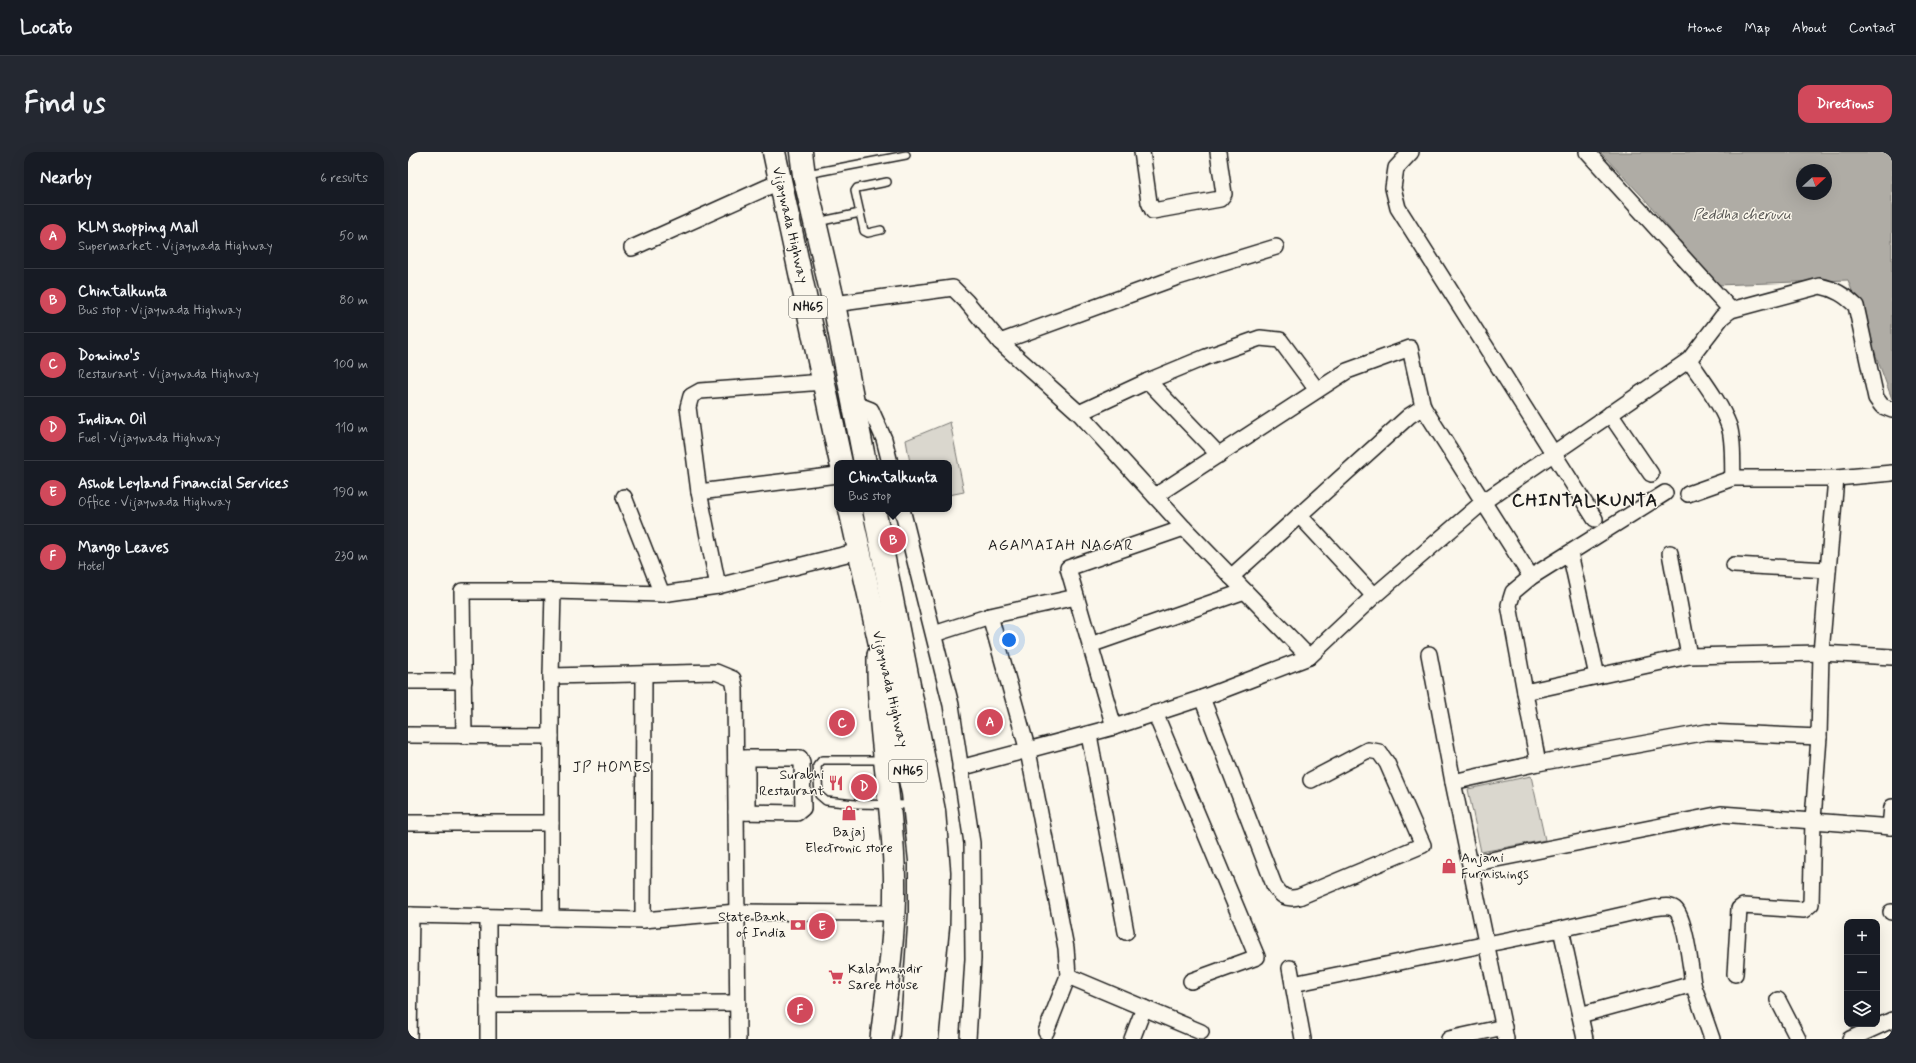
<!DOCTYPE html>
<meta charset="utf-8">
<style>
body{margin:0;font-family:Mynerve,sans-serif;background:#242831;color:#f1f3f6}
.controls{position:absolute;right:12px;bottom:12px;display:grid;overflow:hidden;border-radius:8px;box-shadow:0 4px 16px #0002}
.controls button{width:36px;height:36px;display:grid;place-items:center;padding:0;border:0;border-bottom:1px solid #363941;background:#171b24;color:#f1f3f6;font:20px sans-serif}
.compass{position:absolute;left:1388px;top:12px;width:36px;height:36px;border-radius:50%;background:#171b24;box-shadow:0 4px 16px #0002;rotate:69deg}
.you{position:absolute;left:601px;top:488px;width:14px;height:14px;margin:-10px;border:3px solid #fff;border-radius:50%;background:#1a73e8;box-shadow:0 0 0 6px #1a73e833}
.badge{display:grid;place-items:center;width:26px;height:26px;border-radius:50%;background:#d1495b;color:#fff;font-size:13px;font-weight:700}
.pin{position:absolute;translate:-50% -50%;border:2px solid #fff;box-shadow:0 1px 4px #0006}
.popup{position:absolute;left:426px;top:308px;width:118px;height:52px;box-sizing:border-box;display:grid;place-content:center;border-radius:8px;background:#171b24;filter:drop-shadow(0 1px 3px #0005);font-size:13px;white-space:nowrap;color:#9ea1a6}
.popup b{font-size:15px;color:#f1f3f6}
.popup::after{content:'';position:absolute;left:50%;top:100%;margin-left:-8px;border:8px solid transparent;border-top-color:#171b24}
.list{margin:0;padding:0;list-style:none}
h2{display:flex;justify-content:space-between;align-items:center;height:52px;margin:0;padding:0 16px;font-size:17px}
h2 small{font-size:13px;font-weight:400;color:#9ea1a6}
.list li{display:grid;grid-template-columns:26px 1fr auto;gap:12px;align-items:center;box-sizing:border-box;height:64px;padding:0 16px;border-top:1px solid #363941}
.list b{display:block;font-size:15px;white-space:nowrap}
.list p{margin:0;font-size:13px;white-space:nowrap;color:#9ea1a6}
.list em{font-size:13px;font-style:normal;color:#9ea1a6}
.icon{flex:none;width:22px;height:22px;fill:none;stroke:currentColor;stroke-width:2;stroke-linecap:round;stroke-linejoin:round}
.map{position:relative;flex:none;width:1484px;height:887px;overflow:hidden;border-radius:12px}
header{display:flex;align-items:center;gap:24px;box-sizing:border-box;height:56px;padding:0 20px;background:#171b24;border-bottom:1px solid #363941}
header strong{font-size:19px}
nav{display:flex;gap:22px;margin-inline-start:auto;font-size:14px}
.intro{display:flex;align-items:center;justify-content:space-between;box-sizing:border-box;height:96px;padding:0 24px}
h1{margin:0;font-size:28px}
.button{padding:10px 18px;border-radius:12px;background:#d1495b;color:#fff;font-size:14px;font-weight:700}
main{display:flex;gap:24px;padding:0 24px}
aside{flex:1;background:#171b24;border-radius:12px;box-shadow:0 4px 16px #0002}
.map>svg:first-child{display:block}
.green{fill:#dad7ce;stroke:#7b7a75}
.water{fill:#afaca5;stroke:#74726e;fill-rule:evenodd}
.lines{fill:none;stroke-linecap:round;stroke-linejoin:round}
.lane-casing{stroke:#1c1c1c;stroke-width:10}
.street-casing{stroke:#1c1c1c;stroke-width:18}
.secondary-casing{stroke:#1c1c1c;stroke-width:24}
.highway-casing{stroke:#1c1c1c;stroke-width:25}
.lane{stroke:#fbf7ec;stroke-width:7}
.street{stroke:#fbf7ec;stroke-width:15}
.secondary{stroke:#fbf7ec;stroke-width:21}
.highway{stroke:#fbf7ec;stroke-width:22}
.labels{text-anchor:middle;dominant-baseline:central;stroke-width:3;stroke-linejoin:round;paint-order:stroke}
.shield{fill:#fbf7ec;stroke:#5f5e5a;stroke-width:1}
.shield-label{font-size:13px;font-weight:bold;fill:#1c1c1c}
.street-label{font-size:14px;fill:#1c1c1c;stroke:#fbf7ec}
.poi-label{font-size:14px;fill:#1c1c1c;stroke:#fbf7ec;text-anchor:end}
.water-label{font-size:15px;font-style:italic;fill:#575653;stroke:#fbf7ec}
.neighbourhood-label{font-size:15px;letter-spacing:1px;fill:#1c1c1c;stroke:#fbf7ec}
.district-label{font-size:18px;font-weight:bold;letter-spacing:1px;fill:#1c1c1c;stroke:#fbf7ec}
</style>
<header>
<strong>Locato</strong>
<nav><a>Home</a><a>Map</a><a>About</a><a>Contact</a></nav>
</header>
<div class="intro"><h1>Find us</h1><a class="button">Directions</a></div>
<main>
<aside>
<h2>Nearby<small>6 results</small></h2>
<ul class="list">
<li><span class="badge">A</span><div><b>KLM shopping Mall</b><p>Supermarket · Vijaywada Highway</p></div><em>50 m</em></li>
<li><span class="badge">B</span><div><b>Chintalkunta</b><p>Bus stop · Vijaywada Highway</p></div><em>80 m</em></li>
<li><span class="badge">C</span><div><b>Domino's</b><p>Restaurant · Vijaywada Highway</p></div><em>100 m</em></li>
<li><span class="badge">D</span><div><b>Indian Oil</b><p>Fuel · Vijaywada Highway</p></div><em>110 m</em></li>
<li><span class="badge">E</span><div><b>Ashok Leyland Financial Services</b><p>Office · Vijaywada Highway</p></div><em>190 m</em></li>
<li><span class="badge">F</span><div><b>Mango Leaves</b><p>Hotel</p></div><em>230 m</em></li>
</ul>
</aside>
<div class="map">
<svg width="1484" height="887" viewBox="0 0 1484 887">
<rect width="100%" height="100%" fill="#fbf7ec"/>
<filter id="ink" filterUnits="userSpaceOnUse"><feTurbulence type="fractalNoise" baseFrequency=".025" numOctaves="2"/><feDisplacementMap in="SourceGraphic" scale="8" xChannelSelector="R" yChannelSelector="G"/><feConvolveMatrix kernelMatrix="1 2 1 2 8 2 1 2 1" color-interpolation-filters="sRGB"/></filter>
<g filter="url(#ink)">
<g class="green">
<path d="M542 270 556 340 541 343V311H502L498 288Z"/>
<path d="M1123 624 1137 688 1073 700 1060 637Z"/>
</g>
<path class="water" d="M1192 0H1484V247L1440 128 1309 133 1235 45ZM1394 18H1418V42H1394Z"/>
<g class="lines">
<g class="lane-casing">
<g id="lane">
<path d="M399 22 498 3"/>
<path d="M409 70 452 61"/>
<path d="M473 78 460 81 456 79 447 39 449 36 479 30"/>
<path d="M475 608H414L409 614 411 643 418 649 447 652 504 653"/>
</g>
</g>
<g class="street-casing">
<g id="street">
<path d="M734 0 741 50 745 59 812 47 816 42 810 0"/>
<path d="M1003 0 988 16 985 36 990 56 1187 367"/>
<path d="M1179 0 1323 158"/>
<path d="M224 96 371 30"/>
<path d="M426 152 545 136 558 149 592 190 671 261 776 376 901 505 966 444 1075 350 1281 208 1314 165 1323 158 1412 134C1427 137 1437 143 1448 154L1468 246 1474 254 1484 258"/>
<path d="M592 190 767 126 868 95"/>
<path d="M1281 208C1295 229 1312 250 1321 274 1326 290 1324 310 1325 326"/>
<path d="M740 229 811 303"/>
<path d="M445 251 463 258 476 287 482 311"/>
<path d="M671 261 740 229 798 205 852 186 872 188 909 238"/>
<path d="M1202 262 1243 322"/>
<path d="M291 340 429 323"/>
<path d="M1280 342 1325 326H1428L1484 321"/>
<path d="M747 344 939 219 1002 196 1015 255"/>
<path d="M216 345 254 442"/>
<path d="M494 357 543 553 564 691 565 807 560 887"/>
<path d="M891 363 966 444"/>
<path d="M1162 401 1189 524"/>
<path d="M1262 401 1281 504"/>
<path d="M1326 413 1420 418"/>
<path d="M823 425 1001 264 1015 255 1123 425"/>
<path d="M310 434 291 340 280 255 283 244 292 239 416 230"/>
<path d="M526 482 582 464"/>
<path d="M682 493 837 439"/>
<path d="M1021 502 1045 630 1098 887"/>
<path d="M143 524 308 520 325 527 327 537 330 887"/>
<path d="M0 529H56"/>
<path d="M1117 540 1281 504 1413 501 1484 505"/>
<path d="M794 546 866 733C873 744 878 748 891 745L1015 693 979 611 971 600 960 598 903 628"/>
<path d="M747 561 849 805 783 829"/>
<path d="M706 575 660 416 776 376"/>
<path d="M0 583 143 584"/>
<path d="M681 583 718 780"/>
<path d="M56 584 54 439H145L254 442 310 434 451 399"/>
<path d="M328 606H392L394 611 395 656 389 661 328 660"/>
<path d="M1130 611 1101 453 1105 440 1123 425 1257 341"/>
<path d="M552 616 706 575 794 546 901 505"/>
<path d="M1045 630 1130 611 1299 580 1411 585"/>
<path d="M339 660V606"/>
<path d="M0 671H143"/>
<path d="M1482 675 1484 655"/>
<path d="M1063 712 1313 662 1484 675"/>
<path d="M1483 760H1484"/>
<path d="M0 763 235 768 329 760 487 761"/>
<path d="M80 765V887"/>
<path d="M143 766V524L145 439"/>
<path d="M235 768 236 523"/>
<path d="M1153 777 1177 887"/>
<path d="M882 816 895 887"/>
<path d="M1327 822 1331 757 1335 754 1396 758 1403 752 1405 668 1411 585 1413 501 1428 326"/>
<path d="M660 824 793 880"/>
<path d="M885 832 1153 777 1245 756C1253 755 1261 753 1267 757 1277 765 1283 817 1285 832"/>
<path d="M1370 848 1390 887"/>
<path d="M80 852 329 851"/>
<path d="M1172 863 1285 832 1304 887"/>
<path d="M638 880 660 824 658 796 620 599 582 464 668 445"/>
<path d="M1 887 3 763"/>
<path d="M724 887 736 856"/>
<path d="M1041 887 1096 875"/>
<path d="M1442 887 1484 868"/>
</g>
</g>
<g class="secondary-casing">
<path id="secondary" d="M470 503C469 574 483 642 486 712 489 771 480 829 473 887"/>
</g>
<g class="highway-casing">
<g id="highway">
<path d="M366 0 433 311"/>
<path d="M393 0 396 23 426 152 457 311"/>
<path d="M442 357 505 641 512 709V761L503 887"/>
<path d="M466 357 526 659 531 720 530 775 519 887"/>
</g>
</g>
<use href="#lane" class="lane"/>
<use href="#street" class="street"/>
<use href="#secondary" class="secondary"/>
<use href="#highway" class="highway"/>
</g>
</g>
<defs>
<g id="restaurant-bare" transform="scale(1.2)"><path d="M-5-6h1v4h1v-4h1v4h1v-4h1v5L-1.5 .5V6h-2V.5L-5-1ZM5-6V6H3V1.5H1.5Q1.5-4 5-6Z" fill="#d1495b" stroke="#fbf7ec" stroke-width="2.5" paint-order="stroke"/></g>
<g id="shop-bare" transform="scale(1.2)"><path d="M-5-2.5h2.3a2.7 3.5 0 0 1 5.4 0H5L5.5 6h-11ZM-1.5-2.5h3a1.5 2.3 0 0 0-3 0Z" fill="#d1495b" stroke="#fbf7ec" stroke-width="2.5" paint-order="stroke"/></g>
<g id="bank-bare" transform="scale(1.2)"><path d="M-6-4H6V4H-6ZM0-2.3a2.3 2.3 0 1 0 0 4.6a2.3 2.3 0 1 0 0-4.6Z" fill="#d1495b" stroke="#fbf7ec" stroke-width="2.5" paint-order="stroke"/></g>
<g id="supermarket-bare" transform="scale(1.2)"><path d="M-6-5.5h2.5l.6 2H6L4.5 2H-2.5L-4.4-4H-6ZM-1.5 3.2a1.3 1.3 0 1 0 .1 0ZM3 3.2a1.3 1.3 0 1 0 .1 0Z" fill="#d1495b" stroke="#fbf7ec" stroke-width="2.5" paint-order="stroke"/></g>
</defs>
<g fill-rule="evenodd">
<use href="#restaurant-bare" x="428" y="631"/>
<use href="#shop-bare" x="441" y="661"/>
<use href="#shop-bare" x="1041" y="714"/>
<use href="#bank-bare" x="390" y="773"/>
<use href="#supermarket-bare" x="428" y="825"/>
</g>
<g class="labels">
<g class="shield">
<rect x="381" y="144" width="38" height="22" rx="3"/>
<rect x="481" y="608" width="38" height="22" rx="3"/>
</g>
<g class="shield-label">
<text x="400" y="155">NH65</text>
<text x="500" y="619">NH65</text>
</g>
<g class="street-label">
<text transform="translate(382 73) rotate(77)">Vijaywada Highway</text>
<text transform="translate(482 537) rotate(77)">Vijaywada Highway</text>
</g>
<g class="poi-label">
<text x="416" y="623">Surabhi<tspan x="416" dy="16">Restaurant</tspan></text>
<text x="441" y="680" text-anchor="middle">Bajaj<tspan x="441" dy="16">Electronic store</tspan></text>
<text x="1053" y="706" text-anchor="start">Anjani<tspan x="1053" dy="16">Furnishings</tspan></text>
<text x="378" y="765">State Bank<tspan x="378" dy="16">of India</tspan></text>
<text x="440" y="817" text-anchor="start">Kalamandir<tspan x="440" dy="16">Saree House</tspan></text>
</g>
<g class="water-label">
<text x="1334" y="63">Peddha cheruvu</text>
</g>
<g class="neighbourhood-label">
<text x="653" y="394">AGAMAIAH NAGAR</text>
<text x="204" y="616">JP HOMES</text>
</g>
<g class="district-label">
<text x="1177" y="349">CHINTALKUNTA</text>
</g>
</g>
</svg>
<div class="controls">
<button>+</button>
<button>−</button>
<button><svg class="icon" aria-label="layers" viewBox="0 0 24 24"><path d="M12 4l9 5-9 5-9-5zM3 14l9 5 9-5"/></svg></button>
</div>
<svg class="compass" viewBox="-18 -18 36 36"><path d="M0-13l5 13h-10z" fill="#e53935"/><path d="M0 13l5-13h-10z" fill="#9ea1a6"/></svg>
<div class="you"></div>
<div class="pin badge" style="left:582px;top:570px">A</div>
<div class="pin badge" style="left:485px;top:388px">B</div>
<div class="popup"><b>Chintalkunta</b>Bus stop</div>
<div class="pin badge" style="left:434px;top:571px">C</div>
<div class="pin badge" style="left:456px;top:635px">D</div>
<div class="pin badge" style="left:414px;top:774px">E</div>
<div class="pin badge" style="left:392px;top:858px">F</div>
</div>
</main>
